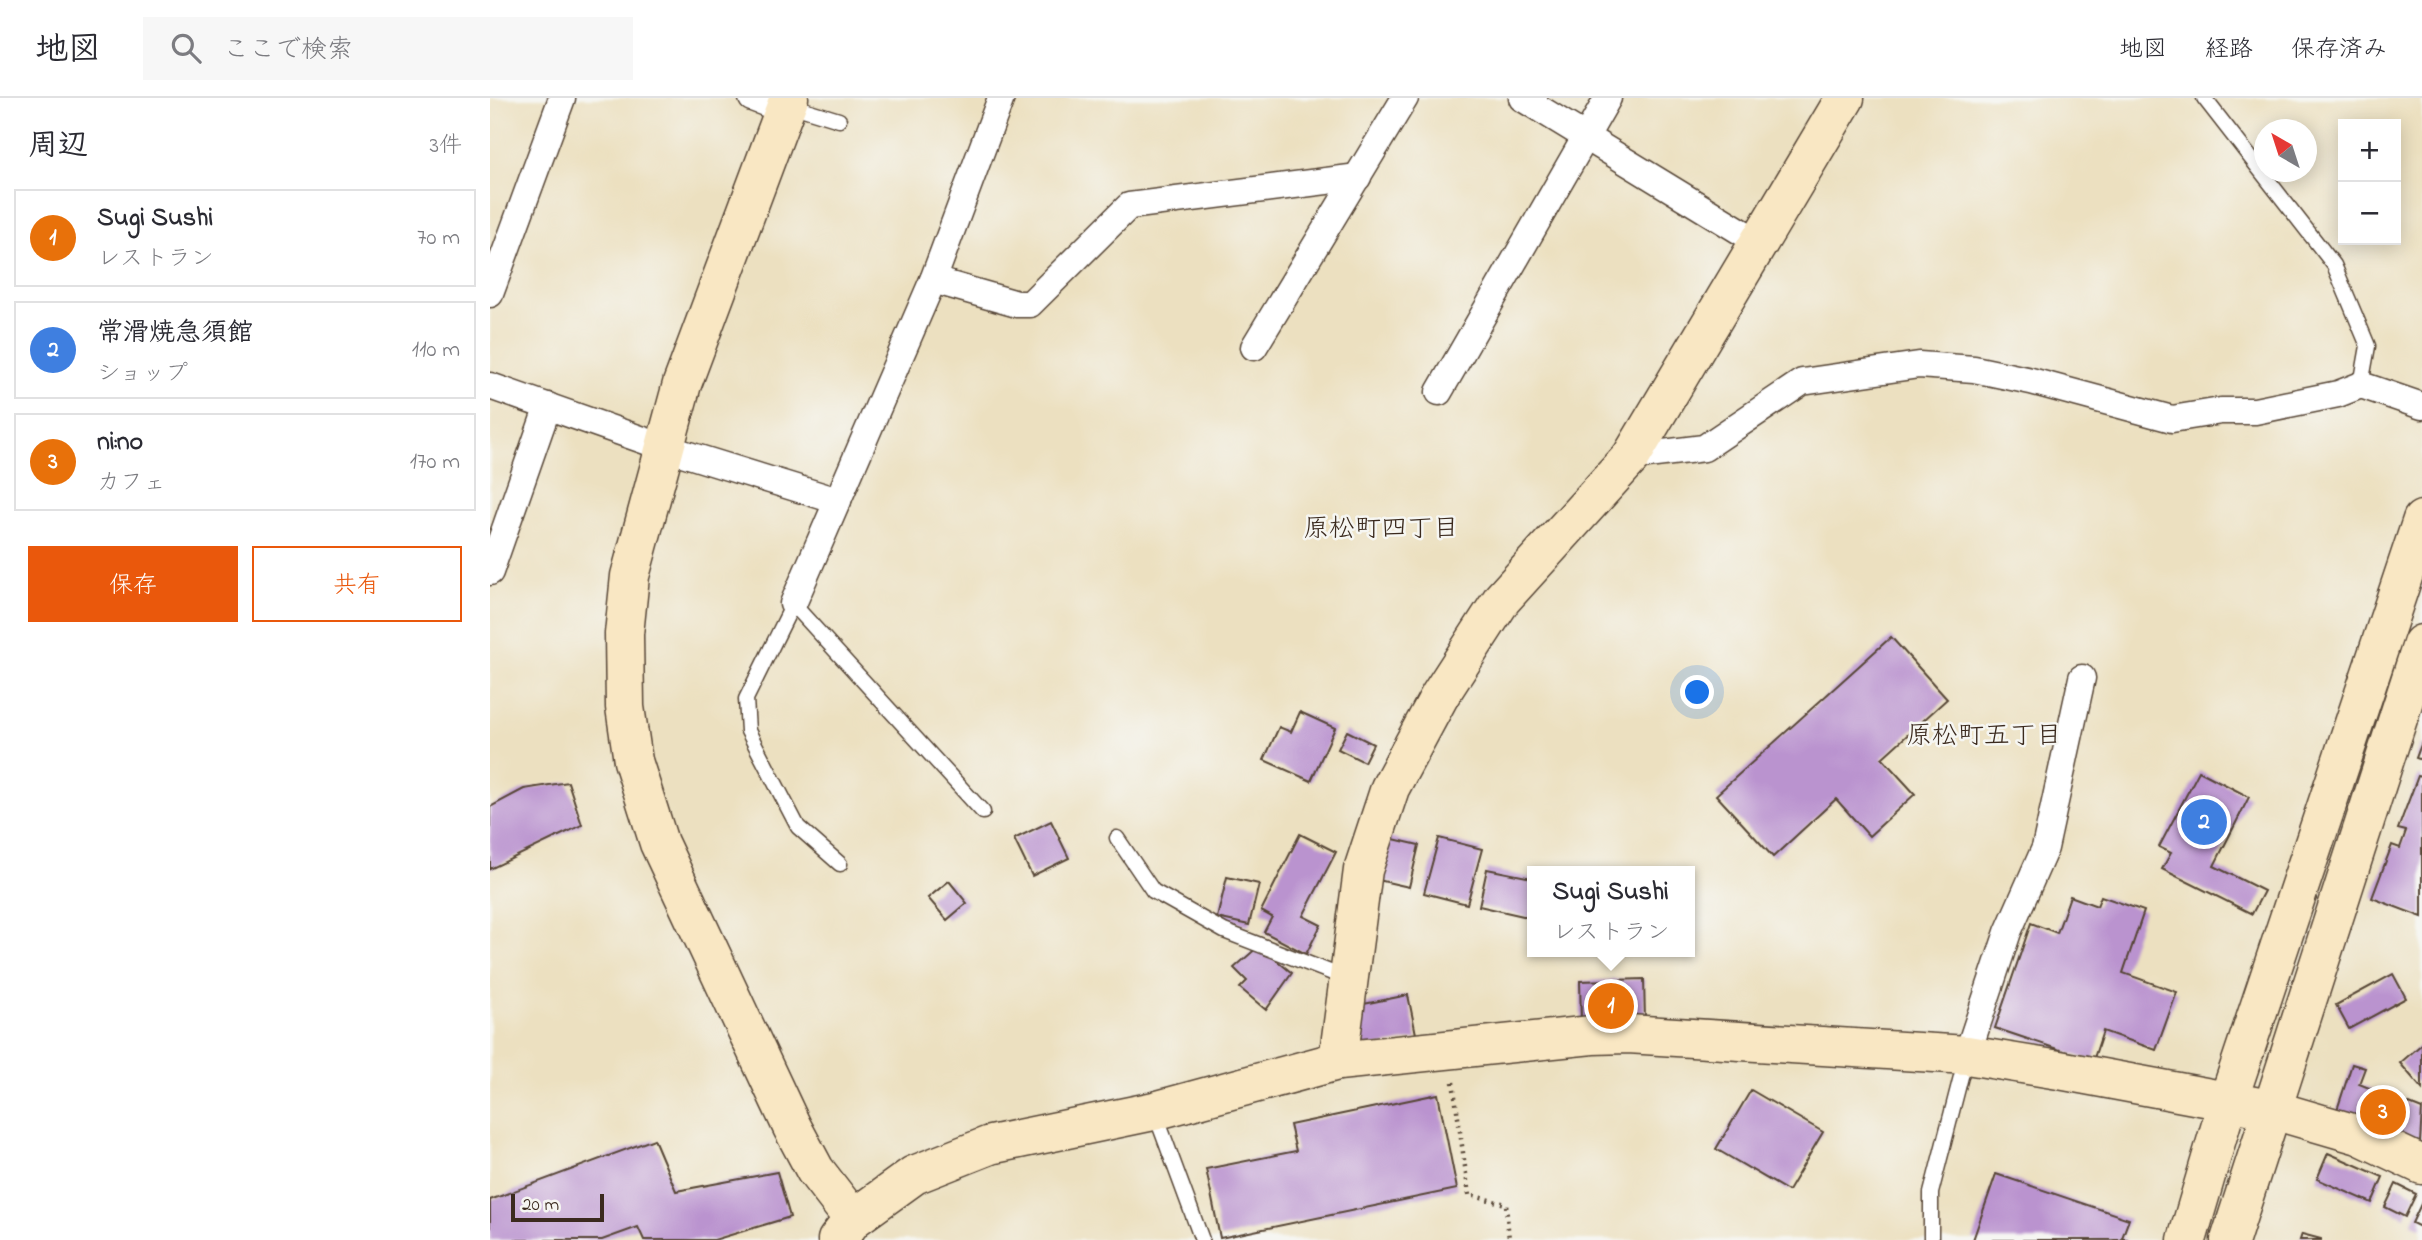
<!DOCTYPE html>
<html lang="ja">
<meta charset="utf-8">
<style>
body{margin:0;font-family:"Indie Flower","Klee One",sans-serif;background:#f7f7f7;color:#2b2b33}
.controls{position:absolute;right:21px;top:21px;display:grid;overflow:hidden;border-radius:0px;box-shadow:0 4px 18px #0003}
.controls button{width:63px;height:63px;display:grid;place-items:center;padding:0;border:0;border-bottom:2px solid #e1e1e2;background:#fff;color:#2b2b33;font:35px sans-serif}
.compass{position:absolute;left:1764px;top:21px;width:63px;height:63px;border-radius:50%;background:#fff;box-shadow:0 4px 18px #0003;rotate:321deg}
.scale{position:absolute;left:21px;bottom:18px;width:93px;box-sizing:border-box;padding-left:7px;border:4px solid #3b2a1e;border-top:0;font-size:19px;line-height:24px;white-space:nowrap;color:#3b2a1e;-webkit-text-stroke:5px #f6f6f2;paint-order:stroke}
.you{position:absolute;left:1208px;top:595px;width:24px;height:24px;margin:-18px;border:5px solid #fff;border-radius:50%;background:#1a73e8;box-shadow:0 0 0 10px #1a73e833}
.badge{display:grid;place-items:center;width:46px;height:46px;border-radius:50%;background:#ea580c;color:#fff;font-size:23px;font-weight:700}
.pin{position:absolute;translate:-50% -50%;border:4px solid #fff;box-shadow:0 2px 7px #0006}
.popup{position:absolute;left:1037px;top:768px;width:168px;height:91px;box-sizing:border-box;display:grid;place-content:center;border-radius:0px;background:#fff;filter:drop-shadow(0 2px 5px #0005);font-size:23px;white-space:nowrap;color:#7c7c81}
.popup b{font-size:26px;color:#2b2b33}
.popup::after{content:'';position:absolute;left:50%;top:100%;margin-left:-14px;border:14px solid transparent;border-top-color:#fff}
.list{margin:0;padding:0;list-style:none}
h2{display:flex;justify-content:space-between;align-items:center;height:91px;margin:0;padding:0 28px;font-size:30px}
h2 small{font-size:23px;font-weight:400;color:#7c7c81}
.list li{display:grid;grid-template-columns:46px 1fr auto;gap:21px;align-items:center;box-sizing:border-box;height:98px;margin:0 14px 14px;padding:0 14px;border:2px solid #e1e1e2;border-radius:0px}
.list b{display:block;font-size:26px;white-space:nowrap}
.list p{margin:0;font-size:23px;white-space:nowrap;color:#7c7c81}
.list em{font-size:23px;font-style:normal;color:#7c7c81}
.actions{display:flex;gap:14px;padding:21px 28px}
.actions a{flex:1;padding:16px 0;border:2px solid #ea580c;border-radius:0px;text-align:center;font-size:24px;color:#ea580c}
.actions .main{background:#ea580c;color:#fff}
.icon{flex:none;width:38px;height:38px;fill:none;stroke:currentColor;stroke-width:2;stroke-linecap:round;stroke-linejoin:round}
.map{position:relative;flex:none;width:1932px;height:1142px;overflow:hidden}
header{display:flex;align-items:center;gap:42px;box-sizing:border-box;height:98px;padding:0 35px;background:#fff;border-bottom:2px solid #e1e1e2}
header strong{font-size:33px}
nav{display:flex;gap:38px;margin-inline-start:auto;font-size:24px}
.search{width:490px;height:63px;background:#f7f7f7;display:flex;align-items:center;gap:18px;box-sizing:border-box;padding:0 24px;border-radius:0px;color:#7c7c81;font-size:26px}
main{display:flex}
aside{flex:1;background:#fff}
.map>svg:first-child{display:block}
.building{fill:#ba93cf}
.lines{fill:none;stroke-linecap:round;stroke-linejoin:round}
.lane-casing{stroke:#564536;stroke-width:17}
.street-casing{stroke:#564536;stroke-width:29}
.secondary-casing{stroke:#564536;stroke-width:41}
.path{stroke:#564536;stroke-width:4.5;stroke-dasharray:2 5;stroke-linecap:butt}
.lane{stroke:#fff;stroke-width:14}
.street{stroke:#fff;stroke-width:26}
.secondary{stroke:#f9e7c3;stroke-width:38}
.labels{text-anchor:middle;dominant-baseline:central;stroke-width:5;stroke-linejoin:round;paint-order:stroke}
.neighbourhood-label{font-size:26px;fill:#3b2a1e;stroke:#f6f6f2}
</style>
<header>
<strong>地図</strong>
<div class="search"><svg class="icon" aria-label="search" viewBox="0 0 24 24"><circle cx="10" cy="10" r="6"/><path d="M15 15l6 6"/></svg>ここで検索</div>
<nav><a>地図</a><a>経路</a><a>保存済み</a></nav>
</header>
<main>
<aside>
<h2>周辺<small>3件</small></h2>
<ul class="list">
<li><span class="badge" style="background:#e8710a">1</span><div><b>Sugi Sushi</b><p>レストラン</p></div><em>70 m</em></li>
<li><span class="badge" style="background:#3f7fe0">2</span><div><b>常滑焼急須館</b><p>ショップ</p></div><em>110 m</em></li>
<li><span class="badge" style="background:#e8710a">3</span><div><b>ni:no</b><p>カフェ</p></div><em>170 m</em></li>
</ul>
<div class="actions"><a class="main">保存</a><a>共有</a></div>
</aside>
<div class="map">
<svg width="1932" height="1142" viewBox="0 0 1932 1142">
<rect width="100%" height="100%" fill="#f6f6f2"/>
<filter id="ink" filterUnits="userSpaceOnUse"><feTurbulence type="fractalNoise" baseFrequency=".0143" numOctaves="2"/><feDisplacementMap in="SourceGraphic" scale="14" xChannelSelector="R" yChannelSelector="G"/><feConvolveMatrix kernelMatrix="1 2 1 2 8 2 1 2 1" color-interpolation-filters="sRGB"/></filter>
<filter id="wash" filterUnits="userSpaceOnUse"><feTurbulence type="fractalNoise" baseFrequency=".00686" numOctaves="4" result="noise"/><feDisplacementMap in="SourceGraphic" scale="28" xChannelSelector="R" yChannelSelector="G"/><feGaussianBlur stdDeviation="1.57" result="paint"/><feColorMatrix in="noise" values="0 0 0 0 0 0 0 0 0 0 0 0 0 0 0 0 0 1.4 0 .05"/><feComposite in="paint" operator="in"/></filter>
<g filter="url(#wash)">
<rect width="100%" height="100%" fill="#ece0c0"/>
<g id="blocks">
<g class="building">
<path d="M1401 539 1457 601 1392 660 1425 696 1379 738 1346 701 1283 759 1226 697Z"/>
<path d="M810 614 845 630 821 683 774 662 789 629 801 634Z"/>
<path d="M857 633 883 646 874 664 848 651Z"/>
<path d="M1932 644V662L1926 660Z"/>
<path d="M1709 673 1759 699 1724 768 1774 793 1762 816 1672 771 1681 755 1669 749Z"/>
<path d="M1928 678 1932 679V819L1882 800 1902 747 1910 750 1916 733 1908 731Z"/>
<path d="M78 684 92 727 0 771V709L34 691Z"/>
<path d="M561 723 579 760 542 778 524 741Z"/>
<path d="M810 736 846 754 813 818 831 827 816 856 774 834 782 819 771 813Z"/>
<path d="M899 740 929 747 919 789 888 782Z"/>
<path d="M949 740 992 751 977 806 934 795Z"/>
<path d="M997 771 1042 780V820L989 808Z"/>
<path d="M737 779 769 786 759 827 727 820Z"/>
<path d="M459 783 477 805 457 822 438 800Z"/>
<path d="M1580 798 1607 808 1611 798 1654 813 1633 875 1687 894 1666 952 1613 933 1603 963 1505 930 1541 825 1567 835Z"/>
<path d="M769 848 802 875 776 912 750 890 757 883 744 870Z"/>
<path d="M1903 876 1916 900 1859 931 1846 907Z"/>
<path d="M1154 881 1155 922 1091 923 1090 883Z"/>
<path d="M918 897 927 941 873 951 864 908Z"/>
<path d="M1932 946V991L1910 965Z"/>
<path d="M1862 966 1875 970 1869 986 1932 1011 1930 1045 1847 1012Z"/>
<path d="M1261 992 1333 1034 1298 1093 1226 1051Z"/>
<path d="M948 996 967 1091 730 1140 716 1071 806 1053 800 1027Z"/>
<path d="M164 1041 186 1093 287 1074 300 1119 224 1142H154L148 1129 112 1142H0V1102Z"/>
<path d="M1838 1055 1893 1079 1882 1105 1827 1081Z"/>
<path d="M1506 1076 1639 1121 1632 1140 1638 1142H1483Z"/>
<path d="M1906 1086 1926 1096 1915 1119 1895 1109Z"/>
<path d="M1932 1104V1130L1922 1125Z"/>
<path d="M1812 1136 1831 1141V1142H1810Z"/>
</g>
</g>
</g>
<g filter="url(#ink)">
<use href="#blocks" fill-opacity="0" stroke="#564536" stroke-width="2"/>
<g class="lines">
<g class="lane-casing">
<g id="lane">
<path d="M1714 0 1844 167 1878 248 1871 287"/>
<path d="M297 6 349 22"/>
<path d="M627 740 663 793 734 833 858 881"/>
<path d="M350 766 308 729 258 633 256 601 303 506 493 714"/>
<path d="M665 1015 712 1142"/>
<path d="M1441 1142V1095L1476 959"/>
</g>
</g>
<g class="street-casing">
<g id="street">
<path d="M262 0 294 12"/>
<path d="M1032 0 1268 144"/>
<path d="M443 182 527 206H540L639 108 868 79"/>
<path d="M0 196 72 0"/>
<path d="M764 249 915 0"/>
<path d="M0 288 173 349 348 403"/>
<path d="M949 294 1118 0"/>
<path d="M1141 359 1214 350 1312 284 1429 267 1484 271 1541 283 1682 321 1731 313H1765L1848 296 1871 287 1932 308"/>
<path d="M0 474 58 308"/>
<path d="M303 506 443 182 511 0"/>
<path d="M1477 957 1518 834 1555 750 1592 580"/>
</g>
</g>
<g class="secondary-casing">
<g id="secondary">
<path d="M299 0 192 286 140 478 134 536 135 609 143 663 169 745 302 1029 325 1072 363 1121"/>
<path d="M848 963 873 772 900 690 950 597 1012 501 1141 359 1355 0"/>
<path d="M347 1142 363 1121 424 1077 500 1047 664 1013 848 963 1102 937 1138 936 1477 957 1569 972 1780 1011 1869 1037 1932 1067"/>
<path d="M1697 1142 1738 1003 1932 422"/>
<path d="M1740 1142 1932 546"/>
</g>
</g>
<path class="path" d="M963 984 979 1097 1016 1106 1019 1142"/>
<use href="#lane" class="lane"/>
<use href="#street" class="street"/>
<use href="#secondary" class="secondary"/>
</g>
</g>
<g class="labels">
<g class="neighbourhood-label">
<text x="891" y="432">原松町四丁目</text>
<text x="1494" y="639">原松町五丁目</text>
</g>
</g>
</svg>
<div class="controls">
<button>+</button>
<button>−</button>
</div>
<svg class="compass" viewBox="-18 -18 36 36"><path d="M0-13l5 13h-10z" fill="#e53935"/><path d="M0 13l5-13h-10z" fill="#7c7c81"/></svg>
<div class="scale">20 m</div>
<div class="you"></div>
<div class="pin badge" style="left:1121px;top:908px;background:#e8710a">1</div>
<div class="popup"><b>Sugi Sushi</b>レストラン</div>
<div class="pin badge" style="left:1714px;top:724px;background:#3f7fe0">2</div>
<div class="pin badge" style="left:1893px;top:1014px;background:#e8710a">3</div>
</div>
</main>
